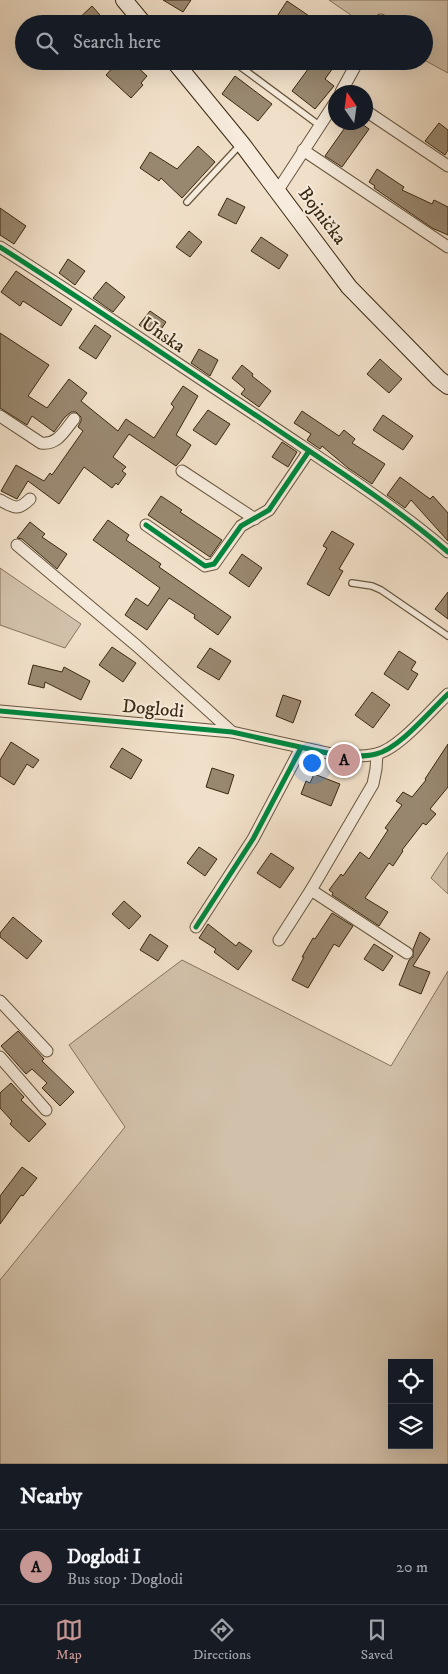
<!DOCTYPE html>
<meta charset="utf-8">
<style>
body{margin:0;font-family:"IM FELL DW Pica",serif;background:#242831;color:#f1f3f6}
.controls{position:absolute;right:15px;bottom:15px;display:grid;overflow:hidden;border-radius:0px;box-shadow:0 5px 20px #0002}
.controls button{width:45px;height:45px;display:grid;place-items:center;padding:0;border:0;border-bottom:1px solid #363941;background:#171b24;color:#f1f3f6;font:25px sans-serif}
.compass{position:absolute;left:328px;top:85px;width:45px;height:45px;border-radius:50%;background:#171b24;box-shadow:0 5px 20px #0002;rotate:347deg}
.you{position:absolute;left:311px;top:762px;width:18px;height:18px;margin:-12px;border:4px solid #fff;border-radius:50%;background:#1a73e8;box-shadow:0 0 0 8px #1a73e833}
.badge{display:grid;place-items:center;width:32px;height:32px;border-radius:50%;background:#c59692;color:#111;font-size:16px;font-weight:700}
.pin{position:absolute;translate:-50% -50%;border:2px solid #fff;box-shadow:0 1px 5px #0006}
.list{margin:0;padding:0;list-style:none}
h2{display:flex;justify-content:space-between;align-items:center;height:65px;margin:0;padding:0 20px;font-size:21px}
h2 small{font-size:16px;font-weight:400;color:#9ea1a6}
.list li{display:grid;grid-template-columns:32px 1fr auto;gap:15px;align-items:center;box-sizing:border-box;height:75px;padding:0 20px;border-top:1px solid #363941}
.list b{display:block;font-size:19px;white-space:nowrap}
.list p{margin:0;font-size:16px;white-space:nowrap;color:#9ea1a6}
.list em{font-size:16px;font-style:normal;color:#9ea1a6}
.icon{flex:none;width:28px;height:28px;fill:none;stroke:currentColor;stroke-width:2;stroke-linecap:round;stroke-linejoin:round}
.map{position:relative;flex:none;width:448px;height:1464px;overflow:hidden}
.search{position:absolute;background:#171b24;box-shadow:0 5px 20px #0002;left:15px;right:15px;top:15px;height:55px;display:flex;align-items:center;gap:12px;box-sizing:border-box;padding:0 18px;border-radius:28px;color:#9ea1a6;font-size:19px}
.sheet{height:140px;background:#171b24}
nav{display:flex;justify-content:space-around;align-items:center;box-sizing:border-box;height:70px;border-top:1px solid #363941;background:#171b24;font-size:14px;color:#9ea1a6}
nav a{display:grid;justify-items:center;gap:2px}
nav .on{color:#c59692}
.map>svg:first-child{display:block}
.green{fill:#d2c1aa;stroke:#86745d;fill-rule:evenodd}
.building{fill:#998870;stroke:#3a2810}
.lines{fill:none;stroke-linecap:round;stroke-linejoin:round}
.service-casing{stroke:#68563e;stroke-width:8}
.minor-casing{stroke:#68563e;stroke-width:13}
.secondary-casing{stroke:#3a2810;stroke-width:18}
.service{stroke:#f6ebdc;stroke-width:5.5}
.minor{stroke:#f6ebdc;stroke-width:11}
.secondary{stroke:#f6ebdc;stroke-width:16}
.cycleway-casing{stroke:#f6ebdc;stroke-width:8}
.cycleway{stroke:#00873e;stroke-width:5}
.labels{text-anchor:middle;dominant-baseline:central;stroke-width:4;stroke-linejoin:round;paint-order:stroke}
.street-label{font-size:19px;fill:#3a2810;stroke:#f6ebdc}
</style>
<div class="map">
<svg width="448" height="1464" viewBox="0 0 448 1464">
<rect width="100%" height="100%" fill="#f1e0c9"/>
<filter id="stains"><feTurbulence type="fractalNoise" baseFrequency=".004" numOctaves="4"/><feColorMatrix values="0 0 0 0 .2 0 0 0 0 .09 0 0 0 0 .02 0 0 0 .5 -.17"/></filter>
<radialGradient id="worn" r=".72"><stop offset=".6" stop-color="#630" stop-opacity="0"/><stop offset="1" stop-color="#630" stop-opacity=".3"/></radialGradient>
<g class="green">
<path d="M329 0H448V73L424 60V24H364Z"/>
<path d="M0 568 81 624 65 648 0 625Z"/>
<path d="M448 852V894L431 878Z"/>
<path d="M182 960 391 1066 448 971V1464H0V1280L125 1127 69 1045ZM392 1363H429V1445H392Z"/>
</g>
<g class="building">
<path d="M163 0H191L183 12Z"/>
<path d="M287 1 321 24H272Z"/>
<path d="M92 6 108 24H73Z"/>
<path d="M119 61H131L147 76 141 83 143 85 131 98 106 75Z"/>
<path d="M314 61H338L325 79 334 86 315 109 292 91Z"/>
<path d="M235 76 272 104 258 121 222 94Z"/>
<path d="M349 122H359L369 129 342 167 325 156Z"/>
<path d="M439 123 448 130V150L445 155 425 141Z"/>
<path d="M198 146 215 162 182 198 161 178 159 181 140 168 150 152 177 169Z"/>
<path d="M377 169 404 187 402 190 432 204 434 200 448 207V235L432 228 374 188 375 186 369 182Z"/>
<path d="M227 198 245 207 236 224 218 215Z"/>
<path d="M0 208 26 226 14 244 0 235Z"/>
<path d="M189 231 202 242 190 257 176 247Z"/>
<path d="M261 237 288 255 279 269 251 251Z"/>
<path d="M68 259 85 271 75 285 59 273Z"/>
<path d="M16 271 72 309 61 326 23 301 20 306 1 292Z"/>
<path d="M106 282 125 297 113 312 93 298Z"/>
<path d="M150 311 166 322 156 337 139 325Z"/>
<path d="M95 325 111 336 96 359 79 348Z"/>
<path d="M0 333 49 365 28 396 47 408 69 379 87 393 81 401 118 431 126 419 154 438 174 407 171 404 183 386 198 396 176 435 191 445 183 458 176 466 129 434 113 457 126 467 122 471 126 474 118 485 116 483 112 488 84 467 59 504 28 481 17 499 1 491 16 465 44 481 50 473 52 475 83 431 78 427 81 421V417L76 412H71L65 417 54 432 32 416 27 425 0 408Z"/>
<path d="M199 349 218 360 210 376 191 363Z"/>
<path d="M380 359 402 379 389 393 367 374Z"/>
<path d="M242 365 253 374 252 376 271 391 259 407 241 394 245 389 232 378Z"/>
<path d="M208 410 230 424 216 445 193 430Z"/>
<path d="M302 411 339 436 344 430 355 439 352 443 385 464 372 484 348 468 322 446 320 449 307 440 311 434 294 423Z"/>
<path d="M383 415 413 436 403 450 373 430Z"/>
<path d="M282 442 297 452 288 467 272 457Z"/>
<path d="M400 477 430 499 433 496 448 513V541L411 500 405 508 387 495Z"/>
<path d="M161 496 182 510 180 512 222 540 210 557 148 515Z"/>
<path d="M108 520 129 535 126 540 161 564 159 567 231 617 218 635 194 618 195 615 169 598 147 630 125 615 136 598 148 606 160 588 93 540Z"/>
<path d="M30 522 45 534 42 537 67 554 57 569 22 539 17 538Z"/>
<path d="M332 531 354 544 339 569 343 571 329 596 307 584 327 548 323 546Z"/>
<path d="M242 554 262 568 249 587 229 573Z"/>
<path d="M448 592V619L435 609Z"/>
<path d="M112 647 136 663 123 682 99 665Z"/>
<path d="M210 648 231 661 219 680 197 667Z"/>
<path d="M399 651 416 662 411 670 418 674 408 690 384 674Z"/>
<path d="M33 665 62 672 64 667 90 681 81 700 45 682 44 688 28 684Z"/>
<path d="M372 692 390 705 373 728 355 715Z"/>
<path d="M283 695 301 701 293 723 276 716Z"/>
<path d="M11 742 39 760 33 768 27 764 14 785 0 776V760Z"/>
<path d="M448 744V787L430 809 436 814 426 825 423 823 402 850 403 851 393 866 389 863 365 898 388 912 379 926 332 895 333 893 329 890 341 874 343 876 360 852 369 859 388 830 385 828 402 805 396 801 403 792 412 797 426 780 425 779Z"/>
<path d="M122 748 142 760 131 779 110 767Z"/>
<path d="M212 768 234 775 228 794 206 787Z"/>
<path d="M314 774 340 784 331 806 301 794 306 781 310 783Z"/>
<path d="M199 847 217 859 205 876 187 863Z"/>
<path d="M271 853 294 868 280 888 257 873Z"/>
<path d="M124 901 141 916 129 929 112 914Z"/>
<path d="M332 913 353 926 339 947 334 944 308 988 292 980 304 957H302L313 938 315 939Z"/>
<path d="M13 917 42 941 27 959 0 937V933Z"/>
<path d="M208 924 236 946 239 942 252 951 238 970 214 952 216 949 199 938Z"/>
<path d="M420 932 430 939 413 966 430 972 421 994 399 985 409 960 413 957V949Z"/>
<path d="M150 934 168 946 158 961 140 950Z"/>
<path d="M374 944 393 956 383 971 364 959Z"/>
<path d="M18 1031 44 1059 42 1061 74 1092 60 1106 42 1088 47 1083 32 1069 26 1074 1 1046Z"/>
<path d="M11 1083 24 1097 21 1100 46 1124 29 1142 10 1124 12 1121 0 1108V1093Z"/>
<path d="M22 1167 37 1178 23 1196 21 1195 0 1224V1196Z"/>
</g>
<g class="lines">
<g class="service-casing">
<g id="service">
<path d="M238 65 319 125"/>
<path d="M187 202 240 145"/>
<path d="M352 583 372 586 381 590 448 636"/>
</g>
</g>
<g class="minor-casing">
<g id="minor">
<path d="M379 24 381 20"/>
<path d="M341 92 358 61"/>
<path d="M366 111 448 166"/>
<path d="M303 150 448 247"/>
<path d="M278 190 336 101"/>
<path d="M0 247C88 303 175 362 263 420 325 462 391 503 448 552"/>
<path d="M0 416 41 443C58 445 64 431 74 419"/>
<path d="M182 471 255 519"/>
<path d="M0 500C14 508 18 511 30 499"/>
<path d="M146 525 205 566 214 564 241 526 269 510 309 451"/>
<path d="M17 545 137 646 232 732"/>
<path d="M0 711 232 732 341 756C352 756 365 757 376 754 399 749 431 710 448 694"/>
<path d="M311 890 407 953"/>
<path d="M196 927 253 839 301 748"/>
<path d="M279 940 311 890 373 784 376 769 377 754"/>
<path d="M0 1001 47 1051"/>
<path d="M0 1057 46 1110"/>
</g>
</g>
<g class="secondary-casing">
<g id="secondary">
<path d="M124 0 144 24"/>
<path d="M174 61 242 144 349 287 439 379 448 386"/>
</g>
</g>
<use href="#service" class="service"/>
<use href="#minor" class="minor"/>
<use href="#secondary" class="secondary"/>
<g class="cycleway-casing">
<g id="cycleway">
<path d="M0 247C88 303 175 362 263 420 325 462 391 503 448 552"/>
<path d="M146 525 205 566 214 564 241 526 269 510 309 451"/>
<path d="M0 711 232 732 341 756C352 756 365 757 376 754 399 749 431 710 448 694"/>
<path d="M196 927 253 839 301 748"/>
</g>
</g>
<use href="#cycleway" class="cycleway"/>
</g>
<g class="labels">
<g class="street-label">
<text transform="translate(322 216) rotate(53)">Bojnička</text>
<text transform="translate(163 335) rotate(34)">Unska</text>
<text transform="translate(153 709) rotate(5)">Doglodi</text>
</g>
</g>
<rect width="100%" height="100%" filter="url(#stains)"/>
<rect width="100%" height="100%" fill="url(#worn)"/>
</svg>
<div class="controls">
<button><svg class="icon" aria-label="locate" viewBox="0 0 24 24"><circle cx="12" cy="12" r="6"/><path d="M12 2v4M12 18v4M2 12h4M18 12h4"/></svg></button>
<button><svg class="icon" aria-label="layers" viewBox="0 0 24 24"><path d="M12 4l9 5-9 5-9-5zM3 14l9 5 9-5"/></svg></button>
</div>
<svg class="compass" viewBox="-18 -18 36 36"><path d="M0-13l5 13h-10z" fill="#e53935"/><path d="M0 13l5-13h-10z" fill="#9ea1a6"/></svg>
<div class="you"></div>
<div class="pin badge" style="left:344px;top:760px">A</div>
<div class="search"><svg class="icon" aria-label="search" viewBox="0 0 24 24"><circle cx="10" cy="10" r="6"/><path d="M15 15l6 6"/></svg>Search here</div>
</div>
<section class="sheet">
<h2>Nearby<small></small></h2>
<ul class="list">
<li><span class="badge">A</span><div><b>Doglodi I</b><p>Bus stop · Doglodi</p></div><em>20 m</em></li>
</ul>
</section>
<nav>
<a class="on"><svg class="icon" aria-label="map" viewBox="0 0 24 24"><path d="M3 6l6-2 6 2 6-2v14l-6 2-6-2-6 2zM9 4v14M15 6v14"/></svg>Map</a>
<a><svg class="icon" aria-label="directions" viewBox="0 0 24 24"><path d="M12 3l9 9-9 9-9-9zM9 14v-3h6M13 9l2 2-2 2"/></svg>Directions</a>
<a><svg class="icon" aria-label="saved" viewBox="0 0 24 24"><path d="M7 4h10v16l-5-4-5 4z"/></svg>Saved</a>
</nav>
